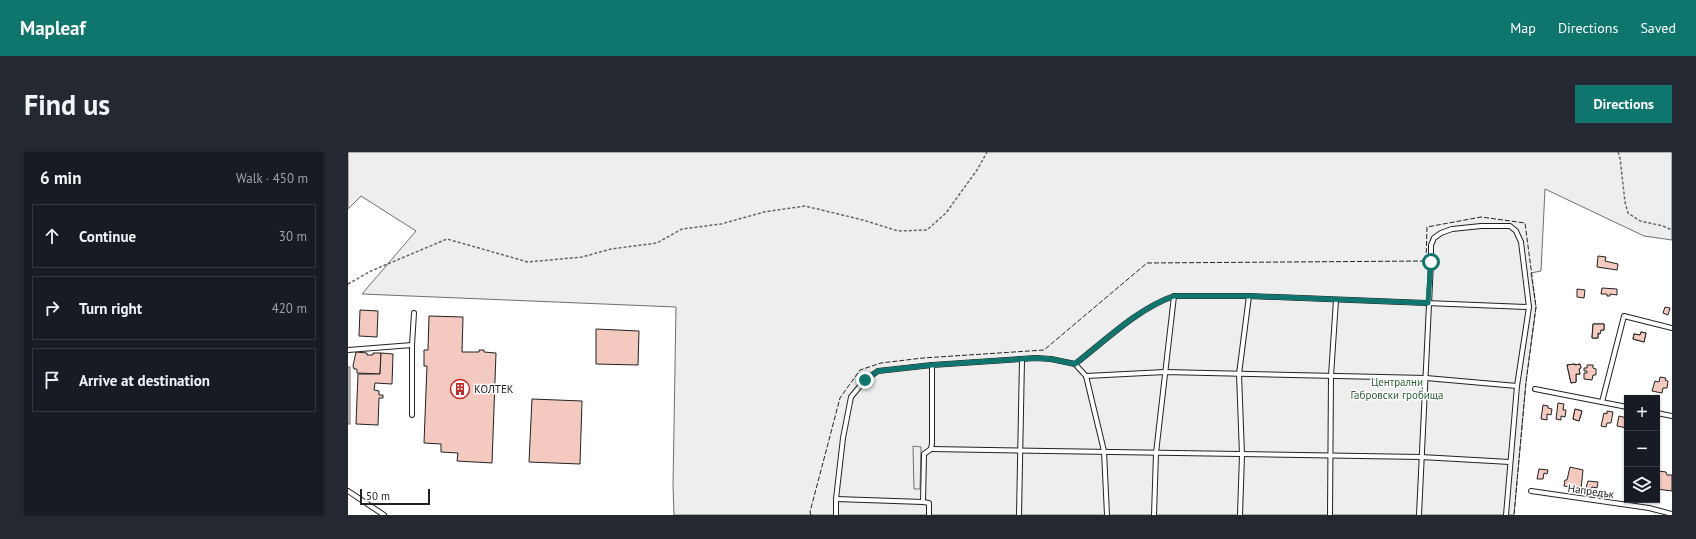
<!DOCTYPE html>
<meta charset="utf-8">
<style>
body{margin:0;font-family:"PT Sans",sans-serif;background:#242831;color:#f1f3f6}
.controls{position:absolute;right:12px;bottom:12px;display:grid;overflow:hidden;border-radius:0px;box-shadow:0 1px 3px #0004}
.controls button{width:36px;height:36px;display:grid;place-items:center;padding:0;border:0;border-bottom:1px solid #363941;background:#171b24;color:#f1f3f6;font:20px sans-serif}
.scale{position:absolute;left:12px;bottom:10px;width:70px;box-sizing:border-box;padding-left:4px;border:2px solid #222;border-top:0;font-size:11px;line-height:14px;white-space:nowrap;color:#222;-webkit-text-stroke:3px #fff;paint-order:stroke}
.stop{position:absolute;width:12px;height:12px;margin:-9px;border:3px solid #0f766e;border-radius:50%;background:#fff}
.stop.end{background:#0f766e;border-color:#fff;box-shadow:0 1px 4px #0008}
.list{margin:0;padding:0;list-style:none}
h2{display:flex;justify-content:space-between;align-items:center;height:52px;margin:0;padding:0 16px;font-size:17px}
h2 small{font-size:13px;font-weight:400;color:#9ea1a6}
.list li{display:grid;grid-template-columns:26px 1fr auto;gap:12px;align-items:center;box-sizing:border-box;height:64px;margin:0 8px 8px;padding:0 8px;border:1px solid #363941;border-radius:0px}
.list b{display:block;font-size:15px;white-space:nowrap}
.list em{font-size:13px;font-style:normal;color:#9ea1a6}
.icon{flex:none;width:22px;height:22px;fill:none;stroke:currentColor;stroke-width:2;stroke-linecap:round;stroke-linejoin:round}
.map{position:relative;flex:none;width:1324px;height:363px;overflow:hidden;border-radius:0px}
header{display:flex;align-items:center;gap:24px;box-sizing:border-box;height:56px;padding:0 20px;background:#0f766e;color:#fff}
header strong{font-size:19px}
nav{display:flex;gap:22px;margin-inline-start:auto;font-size:14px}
.intro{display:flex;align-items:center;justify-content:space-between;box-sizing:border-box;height:96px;padding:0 24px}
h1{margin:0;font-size:28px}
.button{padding:10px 18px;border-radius:0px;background:#0f766e;color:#fff;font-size:14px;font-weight:700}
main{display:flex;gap:24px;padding:0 24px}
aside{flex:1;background:#171b24;border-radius:0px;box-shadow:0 1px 3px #0004}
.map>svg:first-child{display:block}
.green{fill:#eee;stroke:#6f6f6f}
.parking{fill:#ededed;stroke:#6f6f6f}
.building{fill:#f3c9c0;stroke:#222}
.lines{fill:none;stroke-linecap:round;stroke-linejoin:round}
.service-casing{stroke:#222;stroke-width:6}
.path{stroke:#646464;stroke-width:1.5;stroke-dasharray:3 2;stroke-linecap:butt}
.service{stroke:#fff;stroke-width:4}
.fence{stroke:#222;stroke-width:1;stroke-dasharray:5 2;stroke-linecap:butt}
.route{stroke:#0f766e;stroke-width:5}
.labels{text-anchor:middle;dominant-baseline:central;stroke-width:3;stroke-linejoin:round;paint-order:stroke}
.park-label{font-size:11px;fill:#2f5e38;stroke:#fff}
.poi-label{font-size:11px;fill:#222;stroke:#fff;text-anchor:start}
.street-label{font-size:11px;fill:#222;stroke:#fff}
</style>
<header>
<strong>Mapleaf</strong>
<nav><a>Map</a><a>Directions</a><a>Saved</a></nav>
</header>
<div class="intro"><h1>Find us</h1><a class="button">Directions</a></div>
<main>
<aside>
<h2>6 min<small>Walk · 450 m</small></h2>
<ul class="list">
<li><svg class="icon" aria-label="ahead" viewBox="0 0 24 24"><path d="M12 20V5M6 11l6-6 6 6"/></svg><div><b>Continue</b></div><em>30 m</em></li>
<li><svg class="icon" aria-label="right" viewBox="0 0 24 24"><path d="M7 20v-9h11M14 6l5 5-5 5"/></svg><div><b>Turn right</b></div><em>420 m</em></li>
<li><svg class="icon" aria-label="arrive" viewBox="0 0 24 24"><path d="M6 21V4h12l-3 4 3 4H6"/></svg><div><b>Arrive at destination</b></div></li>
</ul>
</aside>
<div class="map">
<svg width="1324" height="363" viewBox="0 0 1324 363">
<rect width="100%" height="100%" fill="#fff"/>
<path class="green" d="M0 0H1324V88L1296 84 1197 37 1193 119 1183 121 1188 155 1178 230 1166 363H326L325 334 328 155 14 142 68 79 13 44 0 57Z"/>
<g class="parking">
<rect x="0" y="215" width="2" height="57"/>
<path d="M565 294 573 295 572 337H566Z"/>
</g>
<g class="building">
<path d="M1250 104 1258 105 1257 109 1270 112 1269 118 1249 115Z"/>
<path d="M1254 136 1269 137V143L1262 142V144H1259V142H1253Z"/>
<path d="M1229 137 1237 138 1236 146 1229 145Z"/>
<path d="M1317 155 1322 156 1320 163 1315 161Z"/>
<path d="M12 158 30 159 29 185 11 184Z"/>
<path d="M81 164 115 165 114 200H131V198H136V200L148 201 144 311 109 309 110 301 93 300V292L76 291 79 214H76V198H80Z"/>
<path d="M1245 172H1256V178H1253L1252 182 1250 181V186H1244Z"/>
<path d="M1245 172H1256V178H1253L1252 182 1250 181V186H1244Z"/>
<path d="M248 177 291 179 290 213 248 212Z"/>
<path d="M1293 180 1298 181 1296 190 1285 187 1286 182 1292 183Z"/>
<path d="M1293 180 1298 181 1296 190 1285 187 1286 182 1292 183Z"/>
<path d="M8 200 19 201V203H25V201H33L32 222 9 221V217H6L5 214Z"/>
<path d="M33 201 45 202 44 232 27 231 26 238 31 239V243H35V246H31L30 273 8 272 10 222H32Z"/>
<path d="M1227 212V213L1232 212 1233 216 1231 217 1232 222H1228V230L1223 231 1219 213Z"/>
<path d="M1227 212V213L1232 212 1233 216 1231 217 1232 222H1228V230L1223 231 1219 213Z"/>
<path d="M1239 213H1245V216L1248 217V223H1245L1244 228 1236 227V221H1239V219H1236V216H1239Z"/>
<path d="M1312 225 1318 226 1317 228 1320 229 1319 236H1315L1314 241 1304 239 1307 229 1311 230Z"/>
<path d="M184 247 234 249 232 312 181 310Z"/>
<path d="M1210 251 1216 252 1215 258H1218L1217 265 1213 264V268L1208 267Z"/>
<path d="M1195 253 1200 254V256L1204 257 1203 263 1199 262V268L1193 267Z"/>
<path d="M1227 257 1234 259 1231 269 1225 267Z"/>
<path d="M1227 257 1234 259 1231 269 1225 267Z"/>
<path d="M1259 259 1265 260 1263 271H1259L1258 275 1253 274 1256 261 1259 262Z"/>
<path d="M1271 264 1279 266V276L1269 274Z"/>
<path d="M1222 315 1235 318 1233 337 1216 334 1217 328H1219Z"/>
<path d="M1191 317 1200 318 1199 322 1196 321 1195 327H1189Z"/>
<path d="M1310 319 1318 320 1319 323H1324V339L1309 337Z"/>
<path d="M1240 329 1250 330 1249 336 1244 335 1243 337 1238 336Z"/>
</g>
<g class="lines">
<g class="service-casing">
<g id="service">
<path d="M64 193 66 161"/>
<path d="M0 198 64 193V263"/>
<path d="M727 212C758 188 789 157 826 144H901L1181 155"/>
<path d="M738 224 817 220 1078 226 1169 234"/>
<path d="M1187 237 1279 255"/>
<path d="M1254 250 1276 164 1324 176"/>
<path d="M1309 261 1324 264"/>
<path d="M583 297 1073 305 1162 310"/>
<path d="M0 339 36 363"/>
<path d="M1183 339 1301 356 1324 362"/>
<path d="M488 347 575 350"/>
<path d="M488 363V347L495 286 503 245 517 228 530 219 584 213"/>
<path d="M581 363V351L575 350 576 302 583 297 584 291V213L688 206 703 207 727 212 738 224 756 299 759 363"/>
<path d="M671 363 674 207"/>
<path d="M806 363 808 301 826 144"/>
<path d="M892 363 894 303 891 222 901 144"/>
<path d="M982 363 983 224 988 148"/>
<path d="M1071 363 1083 110V93L1086 86 1093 81 1104 77 1133 74H1162L1168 79 1173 90 1181 155 1169 234 1158 363"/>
</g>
</g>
<g class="path">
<path d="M1270 0 1272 6 1277 50 1280 61 1292 69 1315 74 1324 78"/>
<path d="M0 132 23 119 99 87 180 110 234 105 263 97 309 91 334 77 373 72 416 60 457 54 515 68 550 79 579 78 598 61 629 18 639 0"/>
</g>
<use href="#service" class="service"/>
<path class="fence" d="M463 363 462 360 492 246 512 218 533 211 575 206 696 198 799 111 1078 109 1079 75 1133 65 1177 71 1188 155 1178 230 1166 363"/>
</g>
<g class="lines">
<path class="route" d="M517 228 530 219 584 213 688 206 703 207 727 212C758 188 789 157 826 144H901L1080 151 1083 110"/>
</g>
<defs>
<g id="building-ring" transform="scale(1)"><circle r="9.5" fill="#fff" stroke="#c62828" stroke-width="1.5"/><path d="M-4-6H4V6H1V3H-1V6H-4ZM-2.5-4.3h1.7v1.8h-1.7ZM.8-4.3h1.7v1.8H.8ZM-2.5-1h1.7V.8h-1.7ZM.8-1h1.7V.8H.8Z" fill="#c62828"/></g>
</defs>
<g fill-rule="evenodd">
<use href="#building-ring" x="112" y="237"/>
</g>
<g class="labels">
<g class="park-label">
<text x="1049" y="230">Централни<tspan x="1049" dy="13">Габровски гробища</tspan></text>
</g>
<g class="poi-label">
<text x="126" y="237">КОЛТЕК</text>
</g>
<g class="street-label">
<text transform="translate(1243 339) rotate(8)">Напредък</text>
</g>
</g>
</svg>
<div class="controls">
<button>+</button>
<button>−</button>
<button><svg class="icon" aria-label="layers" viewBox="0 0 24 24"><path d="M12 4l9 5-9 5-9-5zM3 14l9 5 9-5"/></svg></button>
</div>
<div class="scale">50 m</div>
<div class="stop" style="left:1083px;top:110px"></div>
<div class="stop end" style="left:517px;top:228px"></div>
</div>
</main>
